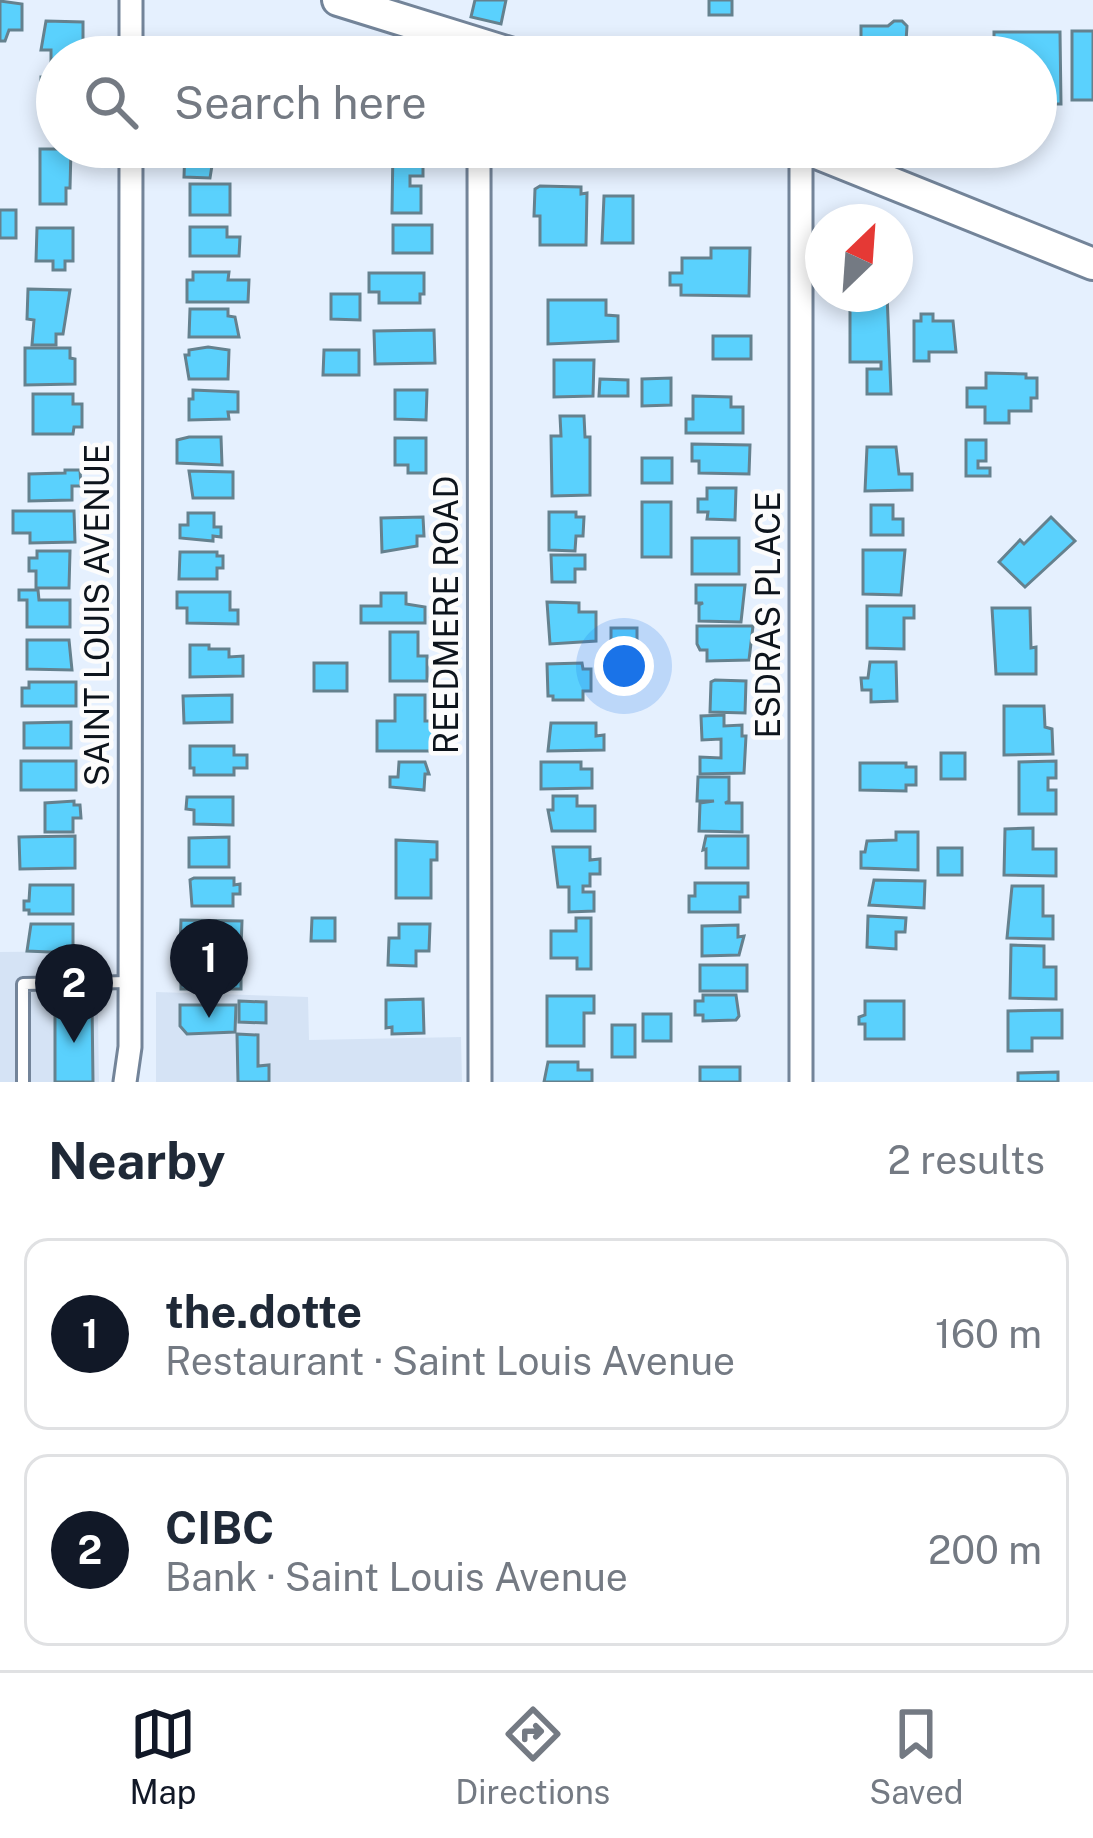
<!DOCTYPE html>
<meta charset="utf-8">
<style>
body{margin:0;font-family:"Public Sans",sans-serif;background:#f6f6f7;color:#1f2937}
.compass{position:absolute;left:805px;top:204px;width:108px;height:108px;border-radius:50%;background:#fff;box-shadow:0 6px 18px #0003;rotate:25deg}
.you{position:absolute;left:624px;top:666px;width:42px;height:42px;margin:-30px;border:9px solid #fff;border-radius:50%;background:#1a73e8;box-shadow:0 0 0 18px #1a73e833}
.badge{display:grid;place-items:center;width:78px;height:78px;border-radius:50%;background:#111827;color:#fff;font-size:39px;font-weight:700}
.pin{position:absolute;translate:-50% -99px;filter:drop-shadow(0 3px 6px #0008)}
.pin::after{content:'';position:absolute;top:63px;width:42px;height:36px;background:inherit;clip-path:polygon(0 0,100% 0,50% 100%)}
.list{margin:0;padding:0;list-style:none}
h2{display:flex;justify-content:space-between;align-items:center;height:156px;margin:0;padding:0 48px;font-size:51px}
h2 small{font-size:39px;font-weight:400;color:#747a83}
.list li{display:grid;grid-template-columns:78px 1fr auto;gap:36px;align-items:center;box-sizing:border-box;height:192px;margin:0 24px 24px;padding:0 24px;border:3px solid #e0e1e3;border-radius:24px}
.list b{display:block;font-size:45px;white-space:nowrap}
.list p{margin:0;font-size:39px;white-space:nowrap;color:#747a83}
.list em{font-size:39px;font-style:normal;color:#747a83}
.icon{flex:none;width:66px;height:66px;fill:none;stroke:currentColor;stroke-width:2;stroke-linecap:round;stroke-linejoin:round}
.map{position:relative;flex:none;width:1093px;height:1082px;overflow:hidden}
.search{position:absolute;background:#fff;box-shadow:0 6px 18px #0003;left:36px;right:36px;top:36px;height:132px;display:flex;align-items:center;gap:30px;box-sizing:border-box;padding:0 42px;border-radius:66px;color:#747a83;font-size:45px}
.sheet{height:588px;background:#fff}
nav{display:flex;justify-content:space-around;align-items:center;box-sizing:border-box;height:168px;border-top:3px solid #e0e1e3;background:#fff;font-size:33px;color:#747a83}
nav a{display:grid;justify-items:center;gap:6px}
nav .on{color:#111827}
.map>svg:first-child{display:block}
.built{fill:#d5e3f5}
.building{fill:#5ad1fd;stroke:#65818e;stroke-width:3}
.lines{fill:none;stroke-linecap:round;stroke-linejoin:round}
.service-casing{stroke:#738499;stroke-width:16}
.minor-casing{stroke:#738499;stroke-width:27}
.secondary-casing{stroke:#738499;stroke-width:36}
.service{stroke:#fff;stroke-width:10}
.minor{stroke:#fff;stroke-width:21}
.secondary{stroke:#fff;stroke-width:30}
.labels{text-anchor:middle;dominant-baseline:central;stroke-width:9;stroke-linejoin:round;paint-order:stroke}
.street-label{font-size:33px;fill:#0d141c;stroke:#fcfcfc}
</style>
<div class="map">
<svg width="1093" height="1082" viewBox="0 0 1093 1082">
<rect width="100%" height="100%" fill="#e5f0fe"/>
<g class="built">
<path d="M97 951 99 1082H0V952Z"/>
<path d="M156 992 308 997 309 1040 461 1037 462 1082H156Z"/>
</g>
<g class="building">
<path d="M475 0H506L501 24 471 17Z"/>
<rect x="709" y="0" width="23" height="15"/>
<path d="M0 1 22 4V30H9L5 41H0Z"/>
<path d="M46 21 83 22V44H78V57H57V90H41V77H51V50H41Z"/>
<path d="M894 21H902L907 26 905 57H850V38H861V26H888Z"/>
<rect x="1072" y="31" width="21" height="69"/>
<path d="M994 32H1060L1061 104H1036V57H994Z"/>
<path d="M185 147H215L210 178 184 177Z"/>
<path d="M393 147H423V176H410V186H421V213H392Z"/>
<path d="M40 149H71L70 188H66V204H40Z"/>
<rect x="190" y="184" width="40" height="31"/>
<path d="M540 186 581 187V194L587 193 586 245H540V216H534L535 189Z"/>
<path d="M604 196H633V243H602Z"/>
<rect x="0" y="210" width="16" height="28"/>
<rect x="393" y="225" width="39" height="28"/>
<path d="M190 227H227V237H240L239 256H190Z"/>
<path d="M37 228H73V261H65V270H53V261H36Z"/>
<path d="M711 248H750L749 296 681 295V285H670V273H682V258H711Z"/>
<path d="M193 272H229L228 280H249L248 302H187V280H193Z"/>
<path d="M369 273H424V294H420V303H379V292H369Z"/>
<path d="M28 289 70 290 63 334H56V345H32L34 320 27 319Z"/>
<path d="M331 294H360V320L331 319Z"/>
<path d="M850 294H887L891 394H867V369H881V362H850Z"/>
<path d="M548 300H606V315L618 316V341L548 344Z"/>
<path d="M190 309H228V316L235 317 239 337H189Z"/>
<path d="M921 314H933V321H953L956 352H929V361H914V321H921Z"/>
<path d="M434 330 435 363 375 364 374 331Z"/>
<rect x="713" y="336" width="38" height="23"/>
<path d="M208 347 229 350 228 379H189L185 355H189V350Z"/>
<path d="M25 348H70V358L75 359V384L25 385Z"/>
<path d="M324 350H359V375H323Z"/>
<path d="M554 360H594L593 396 554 397Z"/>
<path d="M986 373 1026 374V378H1037V398H1031V411H1009V423H985V407H967V388H986Z"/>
<path d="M671 378V405L642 406V379Z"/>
<path d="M600 379 628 380V396H599Z"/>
<path d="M193 390 238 392V412H228L229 419 189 420V399H193Z"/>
<path d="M395 390H427L426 420 395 419Z"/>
<path d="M33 394H73V404H82V427H74L73 434H33Z"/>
<path d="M693 396 731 397V407H743V433H686V419H693Z"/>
<path d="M560 416H584L585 437H590V495L552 496 551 436H561Z"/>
<path d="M189 437H221L222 465 177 463V440Z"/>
<path d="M395 438H426V473H408V465H395Z"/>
<path d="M966 440H986V461H978V468H990V476H966Z"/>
<path d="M692 444 750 445 749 474 699 473V461H692Z"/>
<path d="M867 447H896L899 474H912V490L865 491Z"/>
<rect x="642" y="458" width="30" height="25"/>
<path d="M65 470H80L81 486H72V500L29 501V474L65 473Z"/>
<path d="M189 471 233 472V498H193Z"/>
<path d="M707 488H736L735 520 707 519 708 512H698V499H707Z"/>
<rect x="642" y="502" width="29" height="55"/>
<path d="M871 505H893V519H903V535H871Z"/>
<path d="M13 511H74L75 542 30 543V533H13Z"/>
<path d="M549 512H576V517H584L583 536H576L575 551 549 550Z"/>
<path d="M188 513H214V527H221V537L213 536V541L180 538V525H188Z"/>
<path d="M423 517 424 536H417V546L382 552 381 518Z"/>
<path d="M1051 517 1075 541 1025 587 999 562 1020 540 1024 544Z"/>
<rect x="692" y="538" width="47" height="36"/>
<path d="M863 550H905L901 595 863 594Z"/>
<path d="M37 551H70L69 588H36V571H29V558H37Z"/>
<path d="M180 552H217V556H223V568H217V579H179Z"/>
<path d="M551 555H585V569H575V582H552Z"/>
<path d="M696 585H745L741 622 699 621V605L703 603H696Z"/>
<path d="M19 590H38L39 600H70V627H27V600H19Z"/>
<path d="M177 592H230V610H238V624L187 623V608H177Z"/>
<path d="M381 593H406V604L425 607V623H361V606H381Z"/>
<path d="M547 602 579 603V612H596V641L550 644Z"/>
<path d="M867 606H914V618H904V649L867 648Z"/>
<path d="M992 608H1030L1031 648 1036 647V674H996Z"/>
<path d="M697 626H753L749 660 707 661V650H700L697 644Z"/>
<rect x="611" y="628" width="26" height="22"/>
<path d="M390 632H418V656H427V681H390Z"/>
<path d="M27 640H69L72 670 27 669Z"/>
<path d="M190 645H209V649H229V657L243 656V676L190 677Z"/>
<path d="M870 662H896L897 701 871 702V690H862L861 678H868Z"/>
<rect x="314" y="663" width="33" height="28"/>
<path d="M582 663 583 669H591V691H583V700H553V696H548L547 664Z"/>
<path d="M715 680 746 681 745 713 710 712 711 682Z"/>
<path d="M29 682H76V706H22V688H29Z"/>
<path d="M232 695V722L184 723 183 696Z"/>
<path d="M395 695H425V721H435V751H377V721H395Z"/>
<path d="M1004 706H1044L1045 727 1052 729 1053 754 1004 755Z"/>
<path d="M724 715V726L742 725V736H746L744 773 700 774V757L721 758V739L702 740 701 716Z"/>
<path d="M71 722V748H24V723Z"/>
<path d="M551 723H596V736L604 735V750L548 751Z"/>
<path d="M190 746H234V755H247V768H234V775H194V768H190Z"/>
<rect x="941" y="753" width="24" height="26"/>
<rect x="21" y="761" width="55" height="29"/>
<path d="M1056 761V778H1048V790H1056V814H1019V762Z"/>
<path d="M399 762H425L429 774H425L424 790 390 787V777H398Z"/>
<path d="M541 762H581V769H592V788L541 789Z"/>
<path d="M860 763H906V767H916V785H906V791L860 790Z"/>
<path d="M698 777H729V801L725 803H742V832L699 831 700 803 714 801H697Z"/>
<path d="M553 796H577V806H595V831H552L548 810H553Z"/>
<path d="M187 797H233V825L194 824V810L186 809Z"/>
<path d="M74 801V805H80L81 818H73V832H45V803Z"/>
<path d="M1033 828V849H1056V876L1004 875 1005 829Z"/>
<path d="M896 832H918V870L861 868V852H865L867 841 896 840Z"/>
<path d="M75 836V868L20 869 19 837Z"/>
<path d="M706 836H748V868H706V849L703 850Z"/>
<path d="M229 837V867H189V838Z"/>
<path d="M396 840 437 842V860H431V898H396Z"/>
<path d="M553 847H590V860L600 859V874H590V886H583V892H594V911L569 912V887H558Z"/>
<rect x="938" y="848" width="24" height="27"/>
<path d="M194 878H234V885L240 884V894H233V906H192L190 880Z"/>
<path d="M874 880 925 881 924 908 869 905Z"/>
<path d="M695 883H748V897H740V912H689V896H695Z"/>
<path d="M30 885H73V914H29V910H24V901H29Z"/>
<path d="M1012 886H1043V916H1053V939L1007 938Z"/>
<path d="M868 916 906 918 905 932H896V949L867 947Z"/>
<path d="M312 918H335V941H311Z"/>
<path d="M576 918H591V969H577V958H551V931H576Z"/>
<path d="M181 920 242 921 241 949 180 948Z"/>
<path d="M31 924H73V953L27 951Z"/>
<path d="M399 924H430L429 951H416V966L388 965 389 938H399Z"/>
<path d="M738 925V937L744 936 739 955 702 956V926Z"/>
<path d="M1011 945 1044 946V967H1056V999L1010 998Z"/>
<rect x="181" y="958" width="60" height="31"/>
<rect x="700" y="965" width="47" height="26"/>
<path d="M703 995H736L739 1016 736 1020 703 1021V1015H695V1001H703Z"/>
<path d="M547 996H594V1013H584V1046H547Z"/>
<path d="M423 999 424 1033 392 1034V1027L386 1028V1000Z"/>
<path d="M239 1001 266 1002V1023L239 1022Z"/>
<path d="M865 1001H904V1039H865V1024H859V1017L865 1015Z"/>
<path d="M55 1002 92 1003 93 1082H55Z"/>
<path d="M180 1005H236L235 1032 187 1034 180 1026Z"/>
<path d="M1062 1010V1038H1032V1051H1008V1011Z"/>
<rect x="643" y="1014" width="28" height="27"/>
<rect x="612" y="1025" width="23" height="32"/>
<path d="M237 1034 258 1035V1066L269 1065V1082H238Z"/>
<path d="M548 1062H578V1070H592V1082H544Z"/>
<rect x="700" y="1067" width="40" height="15"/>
<path d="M1058 1072V1082H1018V1073Z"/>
</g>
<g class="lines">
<g class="service-casing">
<path id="service" d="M23 1082V984L130 982"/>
</g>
<g class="minor-casing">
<g id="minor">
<path d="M131 57V0"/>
<path d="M479 147 480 1082"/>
<path d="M801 147V1082"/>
<path d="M125 1082 130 1047 131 147"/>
</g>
</g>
<g class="secondary-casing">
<g id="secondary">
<path d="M338 0 522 57"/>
<path d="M802 147 1093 264"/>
</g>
</g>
<use href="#service" class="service"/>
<use href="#minor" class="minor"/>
<use href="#secondary" class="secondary"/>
</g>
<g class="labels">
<g class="street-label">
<text transform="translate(97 615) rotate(-90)">SAINT LOUIS AVENUE</text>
<text transform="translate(446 615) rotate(-90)">REEDMERE ROAD</text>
<text transform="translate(768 615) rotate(-90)">ESDRAS PLACE</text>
</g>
</g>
</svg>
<svg class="compass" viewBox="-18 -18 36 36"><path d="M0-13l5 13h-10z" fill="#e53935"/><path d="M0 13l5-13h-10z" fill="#747a83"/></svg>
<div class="you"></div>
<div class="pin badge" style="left:209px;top:1018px">1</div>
<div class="pin badge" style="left:74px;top:1043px">2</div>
<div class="search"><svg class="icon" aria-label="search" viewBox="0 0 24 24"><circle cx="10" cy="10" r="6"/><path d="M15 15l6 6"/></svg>Search here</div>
</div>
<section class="sheet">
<h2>Nearby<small>2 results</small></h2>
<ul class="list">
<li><span class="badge">1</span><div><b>the.dotte</b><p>Restaurant · Saint Louis Avenue</p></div><em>160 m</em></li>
<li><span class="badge">2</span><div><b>CIBC</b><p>Bank · Saint Louis Avenue</p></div><em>200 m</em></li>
</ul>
</section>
<nav>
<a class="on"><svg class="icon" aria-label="map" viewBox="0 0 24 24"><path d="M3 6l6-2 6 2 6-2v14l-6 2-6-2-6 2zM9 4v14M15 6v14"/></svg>Map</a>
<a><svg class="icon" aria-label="directions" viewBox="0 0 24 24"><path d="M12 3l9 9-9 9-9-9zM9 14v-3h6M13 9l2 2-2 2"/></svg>Directions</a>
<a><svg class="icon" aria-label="saved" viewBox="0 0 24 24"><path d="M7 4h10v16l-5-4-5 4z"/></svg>Saved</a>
</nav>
